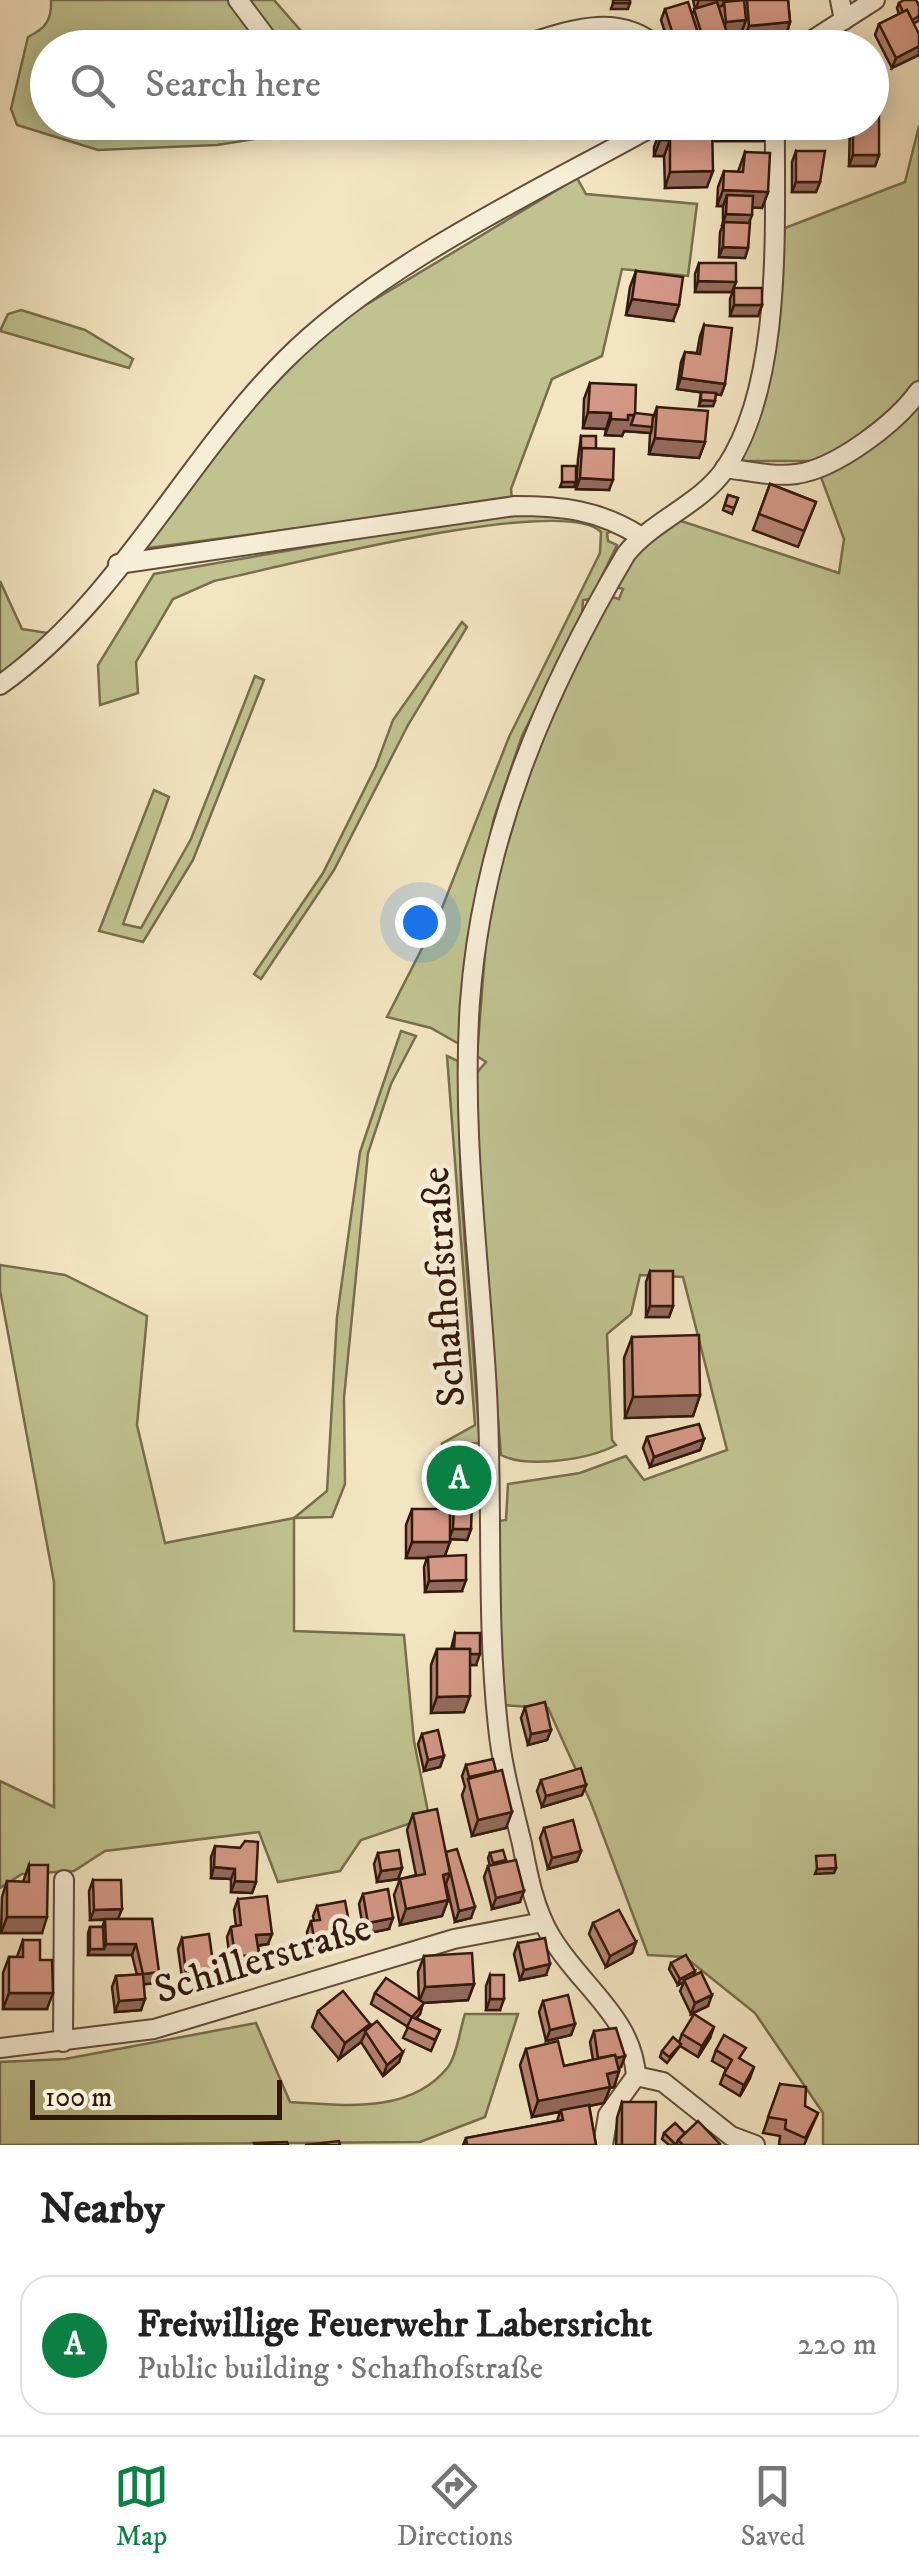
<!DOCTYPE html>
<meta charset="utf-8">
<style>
body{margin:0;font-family:"IM FELL DW Pica",serif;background:#f6f6f6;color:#222}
.scale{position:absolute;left:30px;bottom:25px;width:252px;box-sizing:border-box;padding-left:10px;border:5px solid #31190d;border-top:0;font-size:28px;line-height:35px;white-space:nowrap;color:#31190d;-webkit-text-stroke:8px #f7eed7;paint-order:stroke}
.you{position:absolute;left:420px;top:922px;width:35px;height:35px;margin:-25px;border:8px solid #fff;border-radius:50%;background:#1a73e8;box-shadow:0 0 0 15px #1a73e833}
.badge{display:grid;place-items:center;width:65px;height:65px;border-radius:50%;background:#0b8043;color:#fff;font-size:32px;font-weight:700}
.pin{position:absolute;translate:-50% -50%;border:5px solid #fff;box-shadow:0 2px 10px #0006}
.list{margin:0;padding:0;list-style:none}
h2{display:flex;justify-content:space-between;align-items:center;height:130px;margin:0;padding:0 40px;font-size:42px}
h2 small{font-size:32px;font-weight:400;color:#767676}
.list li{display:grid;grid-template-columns:65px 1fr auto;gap:30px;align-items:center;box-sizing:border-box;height:140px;margin:0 20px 20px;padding:0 20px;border:2px solid #e0e0e0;border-radius:30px}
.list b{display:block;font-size:38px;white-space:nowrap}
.list p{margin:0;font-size:32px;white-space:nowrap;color:#767676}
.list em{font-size:32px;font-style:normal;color:#767676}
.icon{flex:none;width:55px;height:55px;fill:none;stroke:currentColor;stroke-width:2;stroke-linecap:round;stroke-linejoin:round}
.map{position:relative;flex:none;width:919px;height:2145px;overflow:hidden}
.search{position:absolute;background:#fff;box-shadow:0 5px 25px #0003;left:30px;right:30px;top:30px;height:110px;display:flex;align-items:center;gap:25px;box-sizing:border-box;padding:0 35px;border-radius:55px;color:#767676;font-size:38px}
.sheet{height:290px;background:#fff}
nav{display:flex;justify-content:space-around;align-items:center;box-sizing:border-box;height:140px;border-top:2px solid #e0e0e0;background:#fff;font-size:28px;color:#767676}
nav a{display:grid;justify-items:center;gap:5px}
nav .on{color:#0b8043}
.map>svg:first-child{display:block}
.green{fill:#c0c390;stroke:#786e4e;stroke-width:2.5}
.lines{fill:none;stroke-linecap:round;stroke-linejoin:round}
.minor-casing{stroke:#624c3a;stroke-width:22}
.minor{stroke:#f7eed7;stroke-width:18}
.wall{fill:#b68373;stroke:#31190d;stroke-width:2.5}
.shaded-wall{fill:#946a5e;stroke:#31190d;stroke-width:2.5}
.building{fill:#d49886;stroke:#31190d;stroke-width:2.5}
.labels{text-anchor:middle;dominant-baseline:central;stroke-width:9;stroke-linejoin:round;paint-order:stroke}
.street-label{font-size:40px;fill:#31190d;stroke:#f7eed7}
</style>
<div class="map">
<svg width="919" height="2145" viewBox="0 0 919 2145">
<rect width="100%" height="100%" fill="#f3e5c2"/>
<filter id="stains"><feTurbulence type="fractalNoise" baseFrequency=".002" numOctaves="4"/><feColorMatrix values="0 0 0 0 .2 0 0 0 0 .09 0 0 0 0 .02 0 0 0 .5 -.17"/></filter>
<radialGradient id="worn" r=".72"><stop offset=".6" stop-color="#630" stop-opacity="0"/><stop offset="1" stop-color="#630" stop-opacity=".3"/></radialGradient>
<g class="green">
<path d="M51 0H274L315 47 48 48V122L319 123 285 134 217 145 98 150 17 125 11 109 28 37C46 28 52 20 51 0Z"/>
<path d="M919 126V2145H823V2113L755 2013 685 1957 648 1955 591 1803 548 1708 502 1705 499 1521 506 1520 508 1484 580 1473 626 1456 644 1480 727 1450 683 1277 640 1275 631 1314 607 1334 612 1440 616 1445C590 1459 528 1469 501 1455L479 1189 475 1075 486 1062 477 1056 488 913 500 859 534 748 609 596 619 599 623 589 614 586 635 554 675 519 839 573 844 539 815 461H738L782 263 785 228 905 182Z"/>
<path d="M577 178 586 194 697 204 688 276 622 269 602 356 552 379 511 489 512 500 148 548 146 539 265 389 344 318Z"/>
<path d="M21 310 85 330 133 359 129 368 0 331 8 314Z"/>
<path d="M567 513 613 531 607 533 608 541 617 545 591 599 583 600 582 616 522 736 494 818 468 939 459 1044 431 1028 387 1017 440 913 509 737 600 553 601 532C562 493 277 568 214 581L173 599 136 662 138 693 100 705 98 665 154 574 498 514Z"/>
<path d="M0 581 22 629 48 633 0 675Z"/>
<path d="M462 622 467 627 408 725 334 870 261 979 254 974 323 873 376 766 393 720Z"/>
<path d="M255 676 264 680 193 860 143 942 99 931 154 790 169 797 123 924 141 928 191 839Z"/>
<path d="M401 1031 416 1036 391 1084 368 1153 344 1398 345 1484 332 1517 294 1518V1631L404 1635 414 1741 429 1817 361 1840 340 1871 278 1882 259 1832 105 1851 74 1871 22 1874 0 1888V1781L54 1807V1582L0 1290V1265L65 1275 147 1316 137 1425 165 1543 294 1518 327 1491 337 1317 360 1152Z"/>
<path d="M447 1056 458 1061 461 1192 480 1443 441 1444 475 1425Z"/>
<path d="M465 2014H518L485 2117 420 2142 0 2145V2062L65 2059 256 2023 290 2102C343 2105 410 2115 448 2067 457 2055 460 2029 465 2014Z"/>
</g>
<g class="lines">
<g class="minor-casing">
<g id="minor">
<path d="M238 0 274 48"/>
<path d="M840 0 844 20"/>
<path d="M514 48C564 33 615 9 659 48"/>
<path d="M800 48 875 0"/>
<path d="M725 468C748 471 773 477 796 474 836 469 896 423 919 391"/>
<path d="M118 564 515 506C562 506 599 510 640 536"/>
<path d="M0 685C118 602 184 461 284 361 382 262 540 190 661 122"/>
<path d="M63 2042 64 1880"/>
<path d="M0 2048 154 2029 454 1939 543 1922"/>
<path d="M636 2076 663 2082 731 2136 755 2145"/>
<path d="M603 2145 608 2115 636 2076C633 2017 577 1983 550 1935 534 1908 528 1875 522 1844 513 1806 502 1767 498 1727 486 1617 493 1503 487 1392 480 1262 461 1132 470 1002 482 838 544 693 626 554 653 520 700 505 725 469 784 382 774 224 775 122"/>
</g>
</g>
<use href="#minor" class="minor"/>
</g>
<g class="wall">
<path d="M693 0H788L790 22 785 38 743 42 742 31 727 32 732 48H695L694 44 683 48H670L661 20 665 9 692 14 695 9Z"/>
<path d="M899 3 919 6V21L914 23 892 68 875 35 879 24 899 14 897 8Z"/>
<path d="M669 122H712L707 187 665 188 664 156H654V147L660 131H666Z"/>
<path d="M715 122H769V125L763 141H715Z"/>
<path d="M850 122H872L879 155 875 166H849Z"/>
<path d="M796 151 820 182 816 192H792V162Z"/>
<path d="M745 152 768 192 762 208 752 207 749 223 748 248 745 258 719 257 720 232 723 225V206H717L718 187 724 171 738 172Z"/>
<path d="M699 263 736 282 732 292H695V274Z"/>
<path d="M636 271 673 321 626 315 630 287Z"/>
<path d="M734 288 762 305 758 316H730V299Z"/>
<path d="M704 325 725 384 721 395 716 394 713 406H699L701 392 705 393 677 389 681 362 685 352 697 353 700 336Z"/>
<path d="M590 383 635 413 653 418 657 407 705 442 699 458 649 454 650 433 624 431 622 436 605 435 606 429 583 428 584 399Z"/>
<path d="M581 436 596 448 609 490 576 489 578 459Z"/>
<path d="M770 484 816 502 798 547 753 530Z"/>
<path d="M728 495 738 498 732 514 723 510Z"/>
<path d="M650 1271 673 1306 669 1317H646V1282Z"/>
<path d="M632 1337 700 1395 693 1416 625 1418 624 1358Z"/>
<path d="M647 1437 704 1439 700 1450 650 1467 643 1448Z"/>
<path d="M449 1447 472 1498H445V1458Z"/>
<path d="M454 1503 471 1529 467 1540 450 1539 445 1556 462 1591 425 1592 424 1567 427 1558H406V1525L412 1509 450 1513Z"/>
<path d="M455 1633 476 1665H470L464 1712 431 1713V1665L437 1649H451Z"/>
<path d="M525 1707 551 1730 547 1740 528 1745 521 1718Z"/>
<path d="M422 1734 444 1756 440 1767 424 1771 418 1744Z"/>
<path d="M466 1765 506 1828 472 1836 462 1795 465 1787 462 1776Z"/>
<path d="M541 1780 586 1785 582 1795 542 1807 537 1791Z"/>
<path d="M413 1814 446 1852 471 1918 455 1922 446 1884 448 1900 442 1916 400 1925 394 1895 400 1879 416 1875 407 1830Z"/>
<path d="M544 1828 581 1851 577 1861 548 1869 540 1838Z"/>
<path d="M215 1846 240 1848 256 1882 252 1893 231 1892V1879L211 1878V1857Z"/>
<path d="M378 1853 402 1868 398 1879 377 1882 374 1864Z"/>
<path d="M490 1853 506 1860 505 1862 520 1902 492 1909 484 1877 488 1866H490L488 1858Z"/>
<path d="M29 1865 42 1933H1L2 1897 7 1881 23 1882Z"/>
<path d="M93 1880 118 1919H152L155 1983 144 1984 141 2010 115 2012 112 1987 116 1976 137 1975 132 1955H88V1933L90 1927H102L105 1920H90L89 1891Z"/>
<path d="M363 1894 389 1929 364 1934 359 1904Z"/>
<path d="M238 1899 268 1944 258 1946 259 1954 255 1965 231 1968 227 1937 231 1927 236 1926 234 1910Z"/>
<path d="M317 1906 348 1948 311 1955 307 1932 311 1921H314L313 1916Z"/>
<path d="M593 1923 636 1942 632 1953 606 1967 589 1934Z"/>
<path d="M182 1938 211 1981 183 1985 178 1949Z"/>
<path d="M23 1940 40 1960 47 2009H3V1973L9 1957H17Z"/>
<path d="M518 1943 546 1975 520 1980 514 1954Z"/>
<path d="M424 1956 474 1984 468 2000 423 2003 420 2014 416 2018 440 2030 431 2051 403 2038 408 2027 371 2004 375 1993 419 2000 418 1972Z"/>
<path d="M671 1963 693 1976 708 2006 691 2014 680 1991 684 1982 678 1985 669 1969Z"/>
<path d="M490 1975 500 2010H486V1986Z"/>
<path d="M543 2001 575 2024 571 2035 546 2041 539 2012Z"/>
<path d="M318 2011 370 2024 368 2029 399 2062 383 2076 361 2042 339 2059 312 2027Z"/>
<path d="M594 2031 625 2056 621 2067 619 2068V2071L614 2087 610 2088 604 2103 589 2106 596 2145H463L466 2138 557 2121 560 2112 532 2117 520 2065 526 2049 564 2066 593 2060 590 2042Z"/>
<path d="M682 2034 710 2038 698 2057 680 2046 667 2063 660 2057 662 2051 679 2042Z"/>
<path d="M716 2050 741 2059 750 2078 740 2096 720 2084 726 2069 712 2061Z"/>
<path d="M780 2084 805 2106 818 2113 804 2145H779L780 2136 763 2133Z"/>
<path d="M622 2102 655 2145H616L617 2118Z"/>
<path d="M664 2133 720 2145H669L662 2139Z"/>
</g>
<g class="shaded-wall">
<path d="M699 0H744L724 2 722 6 695 11Z"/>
<path d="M613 3H630L628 9H611Z"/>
<path d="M746 20 742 31 722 33 726 22Z"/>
<path d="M790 22 785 38 743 42 749 26Z"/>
<path d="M698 33 694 44 683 48H672L675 41Z"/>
<path d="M919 46V55L892 68 896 58Z"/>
<path d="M721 125H769L763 141H715Z"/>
<path d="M660 140H670L664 156H654Z"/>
<path d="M853 155H879L875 166H849Z"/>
<path d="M713 171 707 187 665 188 670 172Z"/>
<path d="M796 182H820L816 192H792Z"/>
<path d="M723 190 768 192 762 208 727 206V195L723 206H717Z"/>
<path d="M726 214 752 215 748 226 722 225Z"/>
<path d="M723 247 748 248 745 258 719 257Z"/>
<path d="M698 281 736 282 732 292H695Z"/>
<path d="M632 299 679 305 673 321 626 315Z"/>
<path d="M734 305H762L758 316H730Z"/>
<path d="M681 378 725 384 721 395 677 389Z"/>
<path d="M701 400 715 401 713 406H699Z"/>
<path d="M588 412 611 413 606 429 583 428Z"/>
<path d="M628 415H635L652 427 651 433 624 431 622 436 605 435 611 419Z"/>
<path d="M655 438 705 442 699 458 649 454Z"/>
<path d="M580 478 613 480 609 490 576 489Z"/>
<path d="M562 482H576L574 487H560Z"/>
<path d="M650 1306H673L669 1317H646Z"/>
<path d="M700 1395 693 1416 625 1418 633 1397Z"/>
<path d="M704 1439 700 1450 650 1467 654 1457Z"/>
<path d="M449 1487H476L472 1498H445Z"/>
<path d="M453 1529H471L467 1540 449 1539Z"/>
<path d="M412 1542H450L444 1558H406Z"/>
<path d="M466 1580 462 1591 425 1592 429 1581Z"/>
<path d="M454 1654H480L476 1665H450Z"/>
<path d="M470 1696 464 1712 431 1713 437 1697Z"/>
<path d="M551 1730 547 1740 528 1745 531 1734Z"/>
<path d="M444 1756 440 1767 424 1771 428 1760Z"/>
<path d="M586 1785 582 1795 542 1807 546 1796Z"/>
<path d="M512 1812 506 1828 472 1836 478 1820Z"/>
<path d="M581 1851 577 1861 548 1869 552 1858Z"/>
<path d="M214 1867 235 1869 231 1879 211 1878Z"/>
<path d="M402 1868 398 1879 377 1882 381 1871Z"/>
<path d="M836 1868 834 1873 815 1874 817 1869Z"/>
<path d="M450 1873 444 1889 443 1875Z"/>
<path d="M235 1881 256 1882 252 1893 231 1892Z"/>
<path d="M524 1891 520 1902 492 1909 496 1898Z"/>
<path d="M448 1900 442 1916 400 1925 406 1909Z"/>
<path d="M475 1907 471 1918 455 1922 459 1911Z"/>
<path d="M122 1909 118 1919 90 1920 94 1910Z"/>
<path d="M7 1917H47L42 1933H1Z"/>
<path d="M393 1918 389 1929 364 1934 368 1923Z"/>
<path d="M272 1934 268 1944 253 1946 256 1935Z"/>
<path d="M352 1938 348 1948 311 1955 315 1944Z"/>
<path d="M636 1942 632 1953 606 1967 610 1956Z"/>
<path d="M106 1944H136L132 1955H88L90 1949H104Z"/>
<path d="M259 1954 255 1965 231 1968 235 1957Z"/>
<path d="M550 1964 546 1975 520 1980 524 1970Z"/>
<path d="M214 1970 211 1981 183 1985 186 1974Z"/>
<path d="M695 1971 693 1977 678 1985 680 1979Z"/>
<path d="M159 1972 155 1983 139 1985 143 1974Z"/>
<path d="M474 1984 468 2000 423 2003 420 2014 409 2027 425 1987Z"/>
<path d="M9 1993H53L47 2009H3Z"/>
<path d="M712 1995 708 2006 691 2014 695 2003Z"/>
<path d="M145 1999 141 2010 115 2012 119 2001Z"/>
<path d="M490 1999H504L500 2010H486Z"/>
<path d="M370 2024 361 2042 339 2059 345 2043Z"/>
<path d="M575 2024 571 2035 546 2041 550 2030Z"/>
<path d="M714 2027 710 2038 698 2057 702 2046Z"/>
<path d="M403 2052 399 2062 383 2076 387 2065Z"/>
<path d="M625 2056 621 2067 595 2071 599 2061Z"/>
<path d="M754 2067 750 2078 740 2096 744 2085Z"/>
<path d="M619 2071 614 2087 610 2088 604 2103 532 2117 538 2101 607 2074Z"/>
</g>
<g class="building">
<rect x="613" y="0" width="17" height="3"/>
<path d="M744 0 746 20 726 22 724 2Z"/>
<path d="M747 0H788L790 22 749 26Z"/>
<path d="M904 0H916L919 6V16L912 20 907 10 903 12 899 3Z"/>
<path d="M688 2 698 33 675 41 665 9Z"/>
<path d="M717 2 732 48H706L694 9Z"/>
<path d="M907 10 919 34V46L896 58 879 24Z"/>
<path d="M645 42 646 48H629V47Z"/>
<path d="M872 114H879V155H853V122H872Z"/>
<path d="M670 122H712L713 171 670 172V140H660V131H670Z"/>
<rect x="721" y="122" width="48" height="3"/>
<path d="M796 151H825L820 182H796Z"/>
<path d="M745 152 770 153 768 192 723 190 724 171 743 172Z"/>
<path d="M727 195 753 196 752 215 726 214Z"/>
<path d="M724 222 750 223 748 248 723 247Z"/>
<path d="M699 263H736V282L698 281Z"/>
<path d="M636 271 683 277 679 305 632 299Z"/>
<rect x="734" y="288" width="28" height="17"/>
<path d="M704 325 732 328 725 384 681 378 685 352 700 354Z"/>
<path d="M590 383 636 385 635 415H628V420L611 419V413L588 412Z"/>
<path d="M701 392 716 393 715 401 701 400Z"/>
<path d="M657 407 708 411 705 442 655 438Z"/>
<path d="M635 413 653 415 652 427 631 425Z"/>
<path d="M581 436H596V448L581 449Z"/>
<path d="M582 448 614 449 613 480 580 478Z"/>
<rect x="562" y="466" width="14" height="16"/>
<path d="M770 484 816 502 804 531 759 514Z"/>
<path d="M728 495 738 498 734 508 725 505Z"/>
<rect x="650" y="1271" width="23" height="35"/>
<path d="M699 1335 700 1395 633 1397 632 1337Z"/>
<path d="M699 1424 704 1439 654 1457 647 1437Z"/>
<rect x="449" y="1447" width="27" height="40"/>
<path d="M454 1503H472L471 1529H453Z"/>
<rect x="412" y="1509" width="38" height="33"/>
<path d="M466 1555V1580L429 1581 428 1557Z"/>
<path d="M455 1633H480V1654H470V1649H454Z"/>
<path d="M437 1649H470V1696L437 1697Z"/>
<path d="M545 1702 551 1730 531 1734 525 1707Z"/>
<path d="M438 1730 444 1756 428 1760 422 1734Z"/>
<path d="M493 1759 496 1771 469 1777 466 1765Z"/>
<path d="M581 1768 586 1785 546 1796 541 1780Z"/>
<path d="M502 1770 512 1812 478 1820 468 1779Z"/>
<path d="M437 1809 450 1873 443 1875 448 1900 406 1909 400 1879 425 1874 413 1814Z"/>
<path d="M573 1820 581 1851 552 1858 544 1828Z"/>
<path d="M245 1841 258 1842 256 1882 235 1881V1869L214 1867 215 1846 240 1848Z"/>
<path d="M457 1849 475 1907 459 1911 446 1852Z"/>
<path d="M399 1850 402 1868 381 1871 378 1853Z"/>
<path d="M503 1850 506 1860 493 1863 490 1853Z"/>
<path d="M835 1855 836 1868 817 1869 816 1856Z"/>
<path d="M516 1860 524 1891 496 1898 488 1866Z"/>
<path d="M29 1865H48L47 1917H7V1881L29 1882Z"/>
<path d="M93 1880H121L122 1909 94 1910Z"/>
<path d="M388 1889 393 1918 368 1923 363 1894Z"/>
<path d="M267 1896 272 1934 256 1935 259 1954 235 1957 231 1927 241 1925 238 1899Z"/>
<path d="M345 1901 352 1938 315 1944 311 1921 320 1920 317 1906Z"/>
<path d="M619 1910 636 1942 610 1956 593 1923Z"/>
<path d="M105 1919H152L159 1972 143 1974 145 1999 119 2001 116 1976 143 1974 136 1944H106Z"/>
<path d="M90 1927H103L104 1949H90Z"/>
<path d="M209 1934 214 1970 186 1974 182 1938Z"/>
<path d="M545 1938 550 1964 524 1970 518 1943Z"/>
<path d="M23 1940H40V1960H52L53 1993H9V1957H23Z"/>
<path d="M472 1953 474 1984 425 1987 424 1956Z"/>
<path d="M686 1955 695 1971 680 1979 671 1963Z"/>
<path d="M701 1972 712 1995 695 2003 684 1980Z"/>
<rect x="490" y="1975" width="14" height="24"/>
<path d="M386 1978 424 2003 412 2017 375 1993Z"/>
<path d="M343 1991 370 2024 345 2043 318 2011Z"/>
<path d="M568 1995 575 2024 550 2030 543 2001Z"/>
<path d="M694 2014 714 2027 702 2046 682 2034Z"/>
<path d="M412 2017 440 2030 435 2040 407 2027Z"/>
<path d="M377 2021 403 2052 387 2065 365 2031Z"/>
<path d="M616 2028 625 2056 616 2058 615 2055 598 2058 594 2031Z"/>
<path d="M724 2035 746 2048 739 2058 754 2067 744 2085 724 2074 732 2060 716 2050Z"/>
<path d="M673 2037 681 2044 669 2057 662 2051Z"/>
<path d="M558 2041 564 2066 615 2055 619 2071 607 2074 610 2087 538 2101 526 2049Z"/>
<path d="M780 2084 806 2087 805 2106 818 2113 805 2138 785 2129 786 2120 768 2117Z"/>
<path d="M622 2102H656L655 2145H622Z"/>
<path d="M589 2105 596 2145H467L466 2138 563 2120 561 2110Z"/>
<path d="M698 2121 720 2144 719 2145H683L678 2140Z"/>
<path d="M675 2123 685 2133 678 2140 676 2145 664 2133Z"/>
<path d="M339 2141 340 2145H305Z"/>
<path d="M287 2142 288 2145H255L254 2143Z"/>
</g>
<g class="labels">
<g class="street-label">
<text transform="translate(445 1287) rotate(-94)">Schafhofstraße</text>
<text transform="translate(263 1960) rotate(-17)">Schillerstraße</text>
</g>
</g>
<rect width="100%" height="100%" filter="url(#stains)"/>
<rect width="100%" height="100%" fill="url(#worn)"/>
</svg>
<div class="scale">100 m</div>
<div class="you"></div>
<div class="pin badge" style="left:459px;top:1478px">A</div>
<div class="search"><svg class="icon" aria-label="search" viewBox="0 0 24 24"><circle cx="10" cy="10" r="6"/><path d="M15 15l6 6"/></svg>Search here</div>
</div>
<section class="sheet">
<h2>Nearby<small></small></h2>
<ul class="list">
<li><span class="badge">A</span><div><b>Freiwillige Feuerwehr Labersricht</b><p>Public building · Schafhofstraße</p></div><em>220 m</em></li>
</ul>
</section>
<nav>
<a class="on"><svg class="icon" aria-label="map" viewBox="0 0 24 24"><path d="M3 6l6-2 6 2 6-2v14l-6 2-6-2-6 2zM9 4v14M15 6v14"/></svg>Map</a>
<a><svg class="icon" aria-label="directions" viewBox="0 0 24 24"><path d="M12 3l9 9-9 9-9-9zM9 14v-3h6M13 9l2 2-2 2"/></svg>Directions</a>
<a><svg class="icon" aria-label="saved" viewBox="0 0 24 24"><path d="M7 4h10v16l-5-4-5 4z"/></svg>Saved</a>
</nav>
